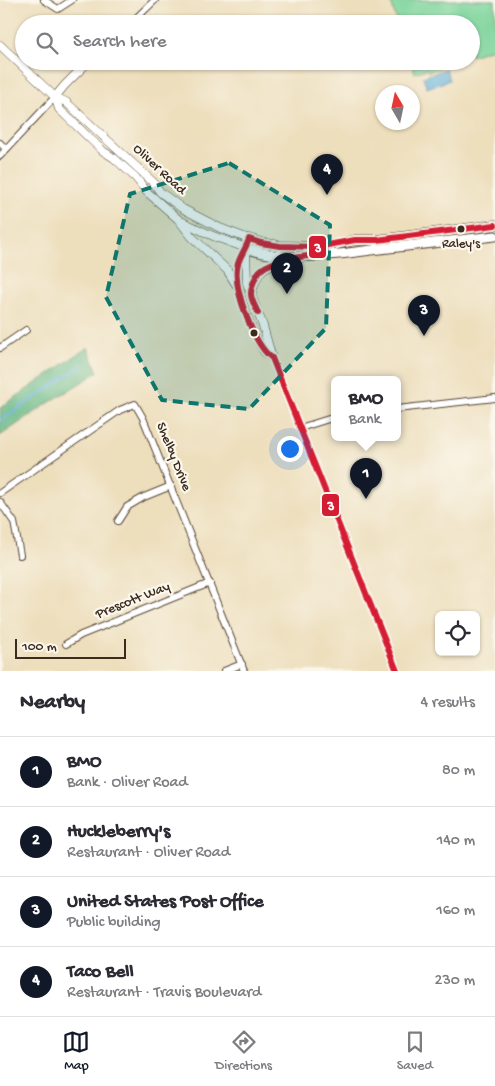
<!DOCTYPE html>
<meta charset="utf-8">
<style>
body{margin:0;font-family:"Gochi Hand",sans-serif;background:#f7f7f7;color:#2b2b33}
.controls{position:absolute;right:15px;bottom:15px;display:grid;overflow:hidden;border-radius:8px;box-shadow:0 1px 4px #0004}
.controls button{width:45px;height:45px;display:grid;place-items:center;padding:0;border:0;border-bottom:1px solid #e1e1e2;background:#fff;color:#2b2b33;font:25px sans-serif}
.compass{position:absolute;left:375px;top:85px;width:45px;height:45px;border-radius:50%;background:#fff;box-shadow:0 1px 4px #0004;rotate:351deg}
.scale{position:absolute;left:15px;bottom:12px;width:111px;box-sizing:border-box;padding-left:5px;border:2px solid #3b2a1e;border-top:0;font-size:14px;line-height:18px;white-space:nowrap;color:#3b2a1e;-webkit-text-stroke:4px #fbf7ec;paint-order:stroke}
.you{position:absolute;left:289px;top:448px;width:18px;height:18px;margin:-12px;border:4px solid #fff;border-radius:50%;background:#1a73e8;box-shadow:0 0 0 8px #1a73e833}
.badge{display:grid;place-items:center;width:32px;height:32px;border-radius:50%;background:#111827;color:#fff;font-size:16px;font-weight:700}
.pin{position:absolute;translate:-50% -41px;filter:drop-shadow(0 1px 2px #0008)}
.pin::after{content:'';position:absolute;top:26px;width:18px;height:15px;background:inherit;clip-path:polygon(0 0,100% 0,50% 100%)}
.popup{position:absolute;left:331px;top:376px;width:70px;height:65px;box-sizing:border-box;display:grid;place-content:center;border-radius:8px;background:#fff;filter:drop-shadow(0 1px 4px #0005);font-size:16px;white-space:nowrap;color:#7c7c81}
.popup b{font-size:19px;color:#2b2b33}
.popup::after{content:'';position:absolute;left:50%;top:100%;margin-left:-10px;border:10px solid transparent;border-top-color:#fff}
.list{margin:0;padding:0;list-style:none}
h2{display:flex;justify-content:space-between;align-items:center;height:65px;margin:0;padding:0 20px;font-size:21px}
h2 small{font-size:16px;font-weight:400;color:#7c7c81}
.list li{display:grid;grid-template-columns:32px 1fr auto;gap:15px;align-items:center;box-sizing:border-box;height:70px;padding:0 20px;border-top:1px solid #e1e1e2}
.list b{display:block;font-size:19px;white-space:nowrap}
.list p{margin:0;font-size:16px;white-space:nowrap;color:#7c7c81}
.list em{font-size:16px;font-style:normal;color:#7c7c81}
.icon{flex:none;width:28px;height:28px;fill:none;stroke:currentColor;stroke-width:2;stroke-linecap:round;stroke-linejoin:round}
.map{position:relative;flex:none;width:495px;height:671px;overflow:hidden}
.search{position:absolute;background:#fff;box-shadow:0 1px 4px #0004;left:15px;right:15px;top:15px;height:55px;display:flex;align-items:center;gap:12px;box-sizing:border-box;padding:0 18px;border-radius:28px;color:#7c7c81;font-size:19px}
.sheet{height:345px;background:#fff}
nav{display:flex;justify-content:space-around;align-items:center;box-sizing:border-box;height:70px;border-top:1px solid #e1e1e2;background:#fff;font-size:14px;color:#7c7c81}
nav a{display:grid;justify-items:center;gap:2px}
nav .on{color:#111827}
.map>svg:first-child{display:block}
.green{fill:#78d399;stroke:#5a7e5c}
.forest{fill:#62b581;stroke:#4e7050}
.water{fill:#5dafd8;stroke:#4c6c7b}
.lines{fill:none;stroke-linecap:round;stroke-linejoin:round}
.stream{stroke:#5dafd8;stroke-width:2.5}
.minor-casing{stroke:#564536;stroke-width:8}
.tertiary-casing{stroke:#564536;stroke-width:9}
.secondary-casing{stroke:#564536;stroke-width:11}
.minor{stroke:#fff;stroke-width:6}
.tertiary{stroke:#fff;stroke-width:8}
.secondary{stroke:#fff;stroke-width:9}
.bus-1-casing{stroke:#fbf7ec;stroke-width:10}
.bus-1{stroke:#d41c33;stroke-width:6}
.marked{fill:#0f766e;fill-opacity:0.2;stroke:#0f766e;stroke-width:4;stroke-dasharray:10 6;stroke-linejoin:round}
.bus-dot{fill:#3b2a1e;stroke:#fbf7ec;stroke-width:2}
.labels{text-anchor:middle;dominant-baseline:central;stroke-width:4.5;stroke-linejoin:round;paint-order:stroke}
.bus-label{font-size:13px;fill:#3b2a1e;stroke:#fbf7ec}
.street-label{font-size:14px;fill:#3b2a1e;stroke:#fbf7ec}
.line-badge{stroke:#fbf7ec;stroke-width:2}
.badge-label{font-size:14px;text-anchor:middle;font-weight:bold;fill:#fff}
</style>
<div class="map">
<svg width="495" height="671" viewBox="0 0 495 671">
<rect width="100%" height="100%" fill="#fbf7ec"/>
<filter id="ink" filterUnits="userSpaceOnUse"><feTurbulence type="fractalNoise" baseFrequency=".02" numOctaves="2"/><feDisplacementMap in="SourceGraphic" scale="10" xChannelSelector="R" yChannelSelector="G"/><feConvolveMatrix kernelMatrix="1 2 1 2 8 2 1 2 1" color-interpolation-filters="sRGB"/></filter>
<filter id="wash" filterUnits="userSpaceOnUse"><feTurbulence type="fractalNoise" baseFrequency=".0096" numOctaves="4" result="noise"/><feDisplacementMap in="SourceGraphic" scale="20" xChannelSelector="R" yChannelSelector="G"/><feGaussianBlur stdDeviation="1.12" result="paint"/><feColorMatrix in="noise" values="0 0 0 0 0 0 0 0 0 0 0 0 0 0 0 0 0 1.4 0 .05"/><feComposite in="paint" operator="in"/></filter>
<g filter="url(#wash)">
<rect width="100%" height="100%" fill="#eddebc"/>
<g class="green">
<path d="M390 0H495V48L471 56V24H398Z"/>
<path d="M411 61H457L428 72 427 69 415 73Z"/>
</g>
<path class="forest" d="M88 347 98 372 47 404 0 436V408Z"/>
<path class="water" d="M446 69 450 80 427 88 423 77Z"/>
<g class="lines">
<path class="stream" d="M0 421 84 364"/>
</g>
</g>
<g filter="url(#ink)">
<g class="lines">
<g class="minor-casing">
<g id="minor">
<path d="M44 0 58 9 72 0"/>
<path d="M130 24 155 0"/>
<path d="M0 143 6 149"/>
<path d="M0 156 55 97"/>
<path d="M0 348 26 330"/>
<path d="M397 409 495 398"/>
<path d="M300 428 335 417"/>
<path d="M0 493 120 410 135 404 143 418 244 671"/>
<path d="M0 502 14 522 20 555"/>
<path d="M118 521 127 507 144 497 171 486"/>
<path d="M66 644 81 635 210 583"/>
<path d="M224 671 242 664"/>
</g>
</g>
<g class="tertiary-casing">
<g id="tertiary">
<path d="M0 45 55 97 66 102 154 183 160 192 183 209 220 228 249 239C246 249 239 257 237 268 234 285 253 335 263 350 265 353 269 356 272 358"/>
<path d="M55 97 59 109 103 151 114 158 136 178 147 192 178 219 192 237 227 270 237 286"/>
<path d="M55 97 65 85 89 61"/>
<path d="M179 220 213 236 246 248"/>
<path d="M246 248 247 283 263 326 272 358 397 671"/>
<path d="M251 295C261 260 267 268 297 257"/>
</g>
</g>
<g class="secondary-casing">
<g id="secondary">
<path d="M249 239 261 243 280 246 317 247 339 244 355 240H377L495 225"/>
<path d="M246 248C289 264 336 254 380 249 418 245 457 240 495 236"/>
</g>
</g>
<use href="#minor" class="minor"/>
<use href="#tertiary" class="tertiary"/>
<use href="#secondary" class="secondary"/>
<g class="bus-1-casing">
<g id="bus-1">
<path d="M258 313C256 308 251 300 251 294 251 287 256 273 262 269 271 261 297 257 308 256"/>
<path d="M397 671 272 358C254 345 234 291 237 268 238 258 246 249 249 239L261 243 280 246 317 247 355 240H377L495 225"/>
</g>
</g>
<use href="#bus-1" class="bus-1"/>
</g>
</g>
<path class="marked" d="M229 163 330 225 326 328 249 409 162 400 106 297 130 194Z"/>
<g class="bus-dot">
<circle cx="461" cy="229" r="4.5"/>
<circle cx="254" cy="333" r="4.5"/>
</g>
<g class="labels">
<g class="bus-label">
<text x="461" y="244">Raley's</text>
</g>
<g class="street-label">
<text transform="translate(159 170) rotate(43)">Oliver Road</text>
<text transform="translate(173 457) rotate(68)">Shelby Drive</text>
<text transform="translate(133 601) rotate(-22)">Prescott Way</text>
</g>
</g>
<g class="line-badge">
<rect x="308" y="235" width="19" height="24" rx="5" fill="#d41c33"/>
<rect x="321" y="493" width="19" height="24" rx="5" fill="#d41c33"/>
</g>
<g class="badge-label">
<text x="318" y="252">3</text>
<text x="331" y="510">3</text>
</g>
</svg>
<div class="controls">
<button><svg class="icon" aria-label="locate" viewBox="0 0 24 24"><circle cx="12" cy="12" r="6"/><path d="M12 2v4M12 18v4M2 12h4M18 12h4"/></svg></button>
</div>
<svg class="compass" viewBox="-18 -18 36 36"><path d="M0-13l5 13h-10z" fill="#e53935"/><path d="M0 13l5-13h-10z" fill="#7c7c81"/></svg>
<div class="scale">100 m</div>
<div class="you"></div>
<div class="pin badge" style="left:366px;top:499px">1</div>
<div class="popup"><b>BMO</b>Bank</div>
<div class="pin badge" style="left:287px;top:294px">2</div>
<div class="pin badge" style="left:424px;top:336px">3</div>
<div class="pin badge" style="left:327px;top:195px">4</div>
<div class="search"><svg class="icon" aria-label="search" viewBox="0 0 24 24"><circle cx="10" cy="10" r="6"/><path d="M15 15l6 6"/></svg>Search here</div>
</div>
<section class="sheet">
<h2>Nearby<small>4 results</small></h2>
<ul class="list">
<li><span class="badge">1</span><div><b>BMO</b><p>Bank · Oliver Road</p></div><em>80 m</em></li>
<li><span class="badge">2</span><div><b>Huckleberry's</b><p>Restaurant · Oliver Road</p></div><em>140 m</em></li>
<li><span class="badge">3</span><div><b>United States Post Office</b><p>Public building</p></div><em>160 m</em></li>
<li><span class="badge">4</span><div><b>Taco Bell</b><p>Restaurant · Travis Boulevard</p></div><em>230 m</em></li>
</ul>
</section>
<nav>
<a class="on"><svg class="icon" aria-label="map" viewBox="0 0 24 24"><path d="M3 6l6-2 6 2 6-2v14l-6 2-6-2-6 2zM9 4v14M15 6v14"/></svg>Map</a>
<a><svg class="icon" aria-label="directions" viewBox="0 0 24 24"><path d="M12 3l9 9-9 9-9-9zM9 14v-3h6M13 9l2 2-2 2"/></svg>Directions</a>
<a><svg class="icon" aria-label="saved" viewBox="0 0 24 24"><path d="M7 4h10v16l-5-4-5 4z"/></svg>Saved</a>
</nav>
